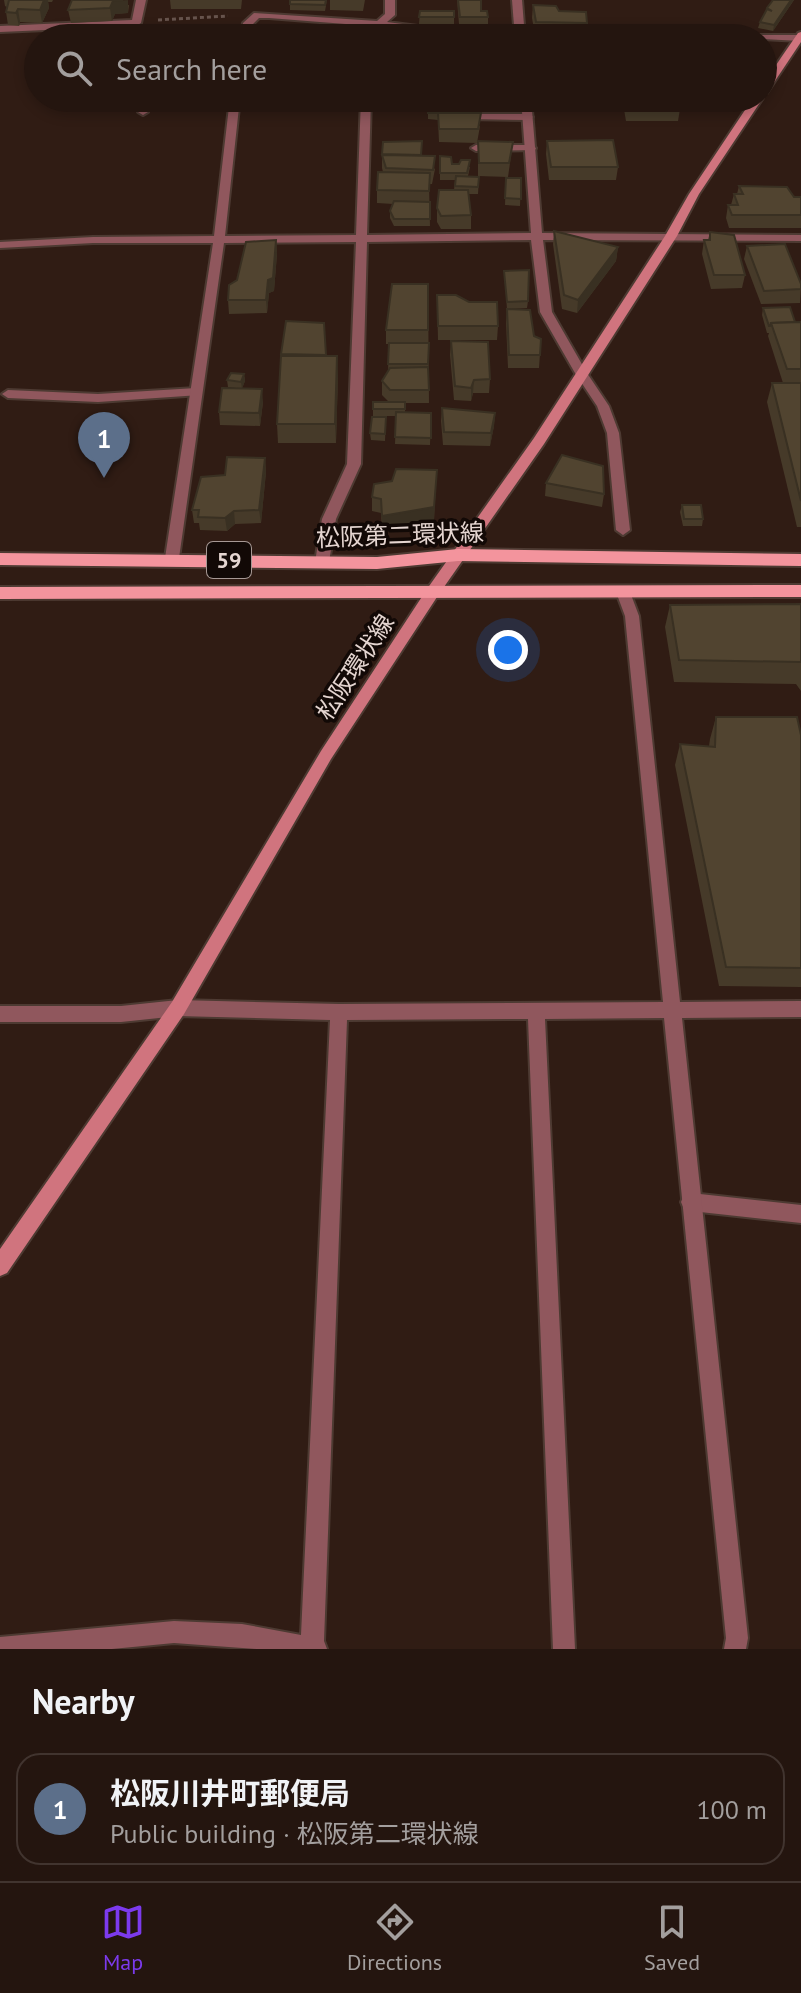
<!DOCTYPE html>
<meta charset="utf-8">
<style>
body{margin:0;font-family:"PT Sans","Noto Sans JP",sans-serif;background:#30221d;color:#f1f3f6}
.you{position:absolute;left:508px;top:650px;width:28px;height:28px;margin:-20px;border:6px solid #fff;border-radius:50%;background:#1a73e8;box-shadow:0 0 0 12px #1a73e833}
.badge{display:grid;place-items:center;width:52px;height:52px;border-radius:50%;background:#7c3aed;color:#fff;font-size:26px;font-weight:700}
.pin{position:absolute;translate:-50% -66px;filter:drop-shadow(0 2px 4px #0008)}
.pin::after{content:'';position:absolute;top:42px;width:28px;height:24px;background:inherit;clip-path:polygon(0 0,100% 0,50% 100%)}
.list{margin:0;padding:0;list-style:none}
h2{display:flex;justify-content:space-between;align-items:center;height:104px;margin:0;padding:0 32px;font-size:34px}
h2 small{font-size:26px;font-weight:400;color:#a39f9e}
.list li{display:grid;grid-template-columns:52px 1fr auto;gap:24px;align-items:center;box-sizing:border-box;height:112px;margin:0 16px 16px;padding:0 16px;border:2px solid #41342f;border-radius:24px}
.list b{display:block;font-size:30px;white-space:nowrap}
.list p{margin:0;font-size:26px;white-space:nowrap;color:#a39f9e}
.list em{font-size:26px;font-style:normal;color:#a39f9e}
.icon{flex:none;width:44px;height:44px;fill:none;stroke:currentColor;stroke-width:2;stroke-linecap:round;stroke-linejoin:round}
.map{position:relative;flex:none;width:801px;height:1649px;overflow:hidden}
.search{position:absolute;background:#24150f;box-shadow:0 4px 12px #0003;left:24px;right:24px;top:24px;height:88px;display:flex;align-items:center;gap:20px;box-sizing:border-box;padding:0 28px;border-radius:44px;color:#a39f9e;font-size:30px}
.sheet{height:232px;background:#24150f}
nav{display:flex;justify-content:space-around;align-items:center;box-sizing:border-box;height:112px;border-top:2px solid #41342f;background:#24150f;font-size:22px;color:#a39f9e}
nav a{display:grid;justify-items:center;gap:4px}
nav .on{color:#7c3aed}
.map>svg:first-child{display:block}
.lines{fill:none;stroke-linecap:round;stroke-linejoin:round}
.service-casing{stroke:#4d3a32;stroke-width:4}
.minor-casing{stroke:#4d3a32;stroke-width:4}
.secondary-casing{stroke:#4d3a32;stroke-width:4}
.primary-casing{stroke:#4d3a32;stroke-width:4}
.path{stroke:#67544d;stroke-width:3;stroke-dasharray:4 3;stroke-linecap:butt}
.service{fill:#90575d;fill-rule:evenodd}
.minor{fill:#90575d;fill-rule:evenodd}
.secondary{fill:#d0747e;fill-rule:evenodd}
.primary{fill:#f3949d;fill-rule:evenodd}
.wall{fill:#463a29}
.shaded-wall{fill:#393022}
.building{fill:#514430;stroke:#393022;stroke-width:2}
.labels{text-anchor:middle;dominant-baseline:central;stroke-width:7;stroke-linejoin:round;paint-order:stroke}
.shield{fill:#120906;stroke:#a69894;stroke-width:2}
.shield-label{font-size:22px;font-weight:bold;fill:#e5d6d1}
.street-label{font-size:24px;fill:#e5d6d1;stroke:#120906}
</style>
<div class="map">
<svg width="801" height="1649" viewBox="0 0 801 1649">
<rect width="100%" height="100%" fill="#301c14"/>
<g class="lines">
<g class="service-casing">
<g id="service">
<path d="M142 98H240L235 101 150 102 148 112 143 115 138 112Z"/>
<path d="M463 114H528L533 117 528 120 467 119 462 116Z"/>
<path d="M531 145 536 148 535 150 476 151 471 148 476 145Z"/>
<path d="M581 369 585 370 609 406 619 433 630 530 623 535 616 530 607 433 597 406 575 373Z"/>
<path d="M196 388 200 389V395L98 402 8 398 2 394 8 390 98 394Z"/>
<path d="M691 1193 801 1205V1223L691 1211 684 1209 681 1202 684 1195Z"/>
</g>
</g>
<g class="minor-casing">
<g id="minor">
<path d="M136 0H146L141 23 136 26 0 32V26L132 20Z"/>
<path d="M385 0H395V15L387 22 487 35 492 38H465L381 27 374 33 373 38H363L364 32 371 26 269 18H259L253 24 250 38H240L243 23 254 13 377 21 385 14Z"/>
<path d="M512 0H522L525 38H515Z"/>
<path d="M749 35H801V41L744 38Z"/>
<path d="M230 98H240L225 236 356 235 361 98H371L367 235 531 233 521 98H531L542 233 801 235V241L543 240 552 312 587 373 581 377 575 373 540 312 531 240 367 242 361 464 336 519 329 562 322 567 315 562 322 519 347 464 356 242 224 243 179 558 172 563 165 558 213 243H93L0 248V242L93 237 214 236Z"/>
<path d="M623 587 630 592 639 616 680 1002 801 1001V1017L682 1018 748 1638 746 1649H724L726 1638 664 1018 545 1019 575 1649H553L528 1019 347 1020 324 1641 327 1649H256L174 1643 112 1649H0V1637L174 1621 242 1624 301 1635 330 1020 178 1016 121 1022H0V1006H121L178 1000 339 1004 663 1002 625 616 616 592Z"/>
</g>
</g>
<g class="secondary-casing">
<g id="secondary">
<path d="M801 32V42L767 93 763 94V84L798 33Z"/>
<path d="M753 98H763L699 194 677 236 544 444 437 597 331 759 184 1014 7 1273 0 1276V1249L172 1002 321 751 427 589 534 438 665 236 689 194Z"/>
</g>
</g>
<g class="primary-casing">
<g id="primary">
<path d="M458 549 801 554V566L458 561 377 569 0 565V553L377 557Z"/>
<path d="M801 585V597L0 599V587Z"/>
</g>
</g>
<path class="path" d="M158 20 228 16"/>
<use href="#service" class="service"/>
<use href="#minor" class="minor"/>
<use href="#secondary" class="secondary"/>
<use href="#primary" class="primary"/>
</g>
<g class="wall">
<path d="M4 0H53L52 2H48L49 8 42 23 20 22 19 26 8 25 6 12 7 7 5 6Z"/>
<path d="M170 0H242L241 9H171Z"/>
<path d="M327 0 325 11 290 10V4Z"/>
<path d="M330 0H365L363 11 330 10Z"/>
<path d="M457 0H481V11L488 17V24H459Z"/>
<path d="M773 0H794L773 31 758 28 760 22Z"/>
<path d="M129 5 128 13 115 14 112 21 71 23 68 10Z"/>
<path d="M533 5 559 11 587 23 586 36 535 35 532 18Z"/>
<path d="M420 11H454V24H419Z"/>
<path d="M401 98H439V101L452 113 480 126 477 143 439 142 438 120 428 119V106L401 105Z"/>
<path d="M622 98H680L681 103 678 121H626Z"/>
<path d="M478 141 513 142 508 177 478 176Z"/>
<path d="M547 141 618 167 616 180H549L546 154Z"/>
<path d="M382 155 421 156 435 169 432 184H429L430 226H394L390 218V211L393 204 377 203V190L383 172 382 168Z"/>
<path d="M440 156 452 164 470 167 468 176 479 177 478 194H469L471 215V229H441L437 222V208L454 190 455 180H440Z"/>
<path d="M506 178H521L520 206 505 205Z"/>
<path d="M739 186 801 197V228H729L726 218 728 205H731L734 194H737Z"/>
<path d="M554 231 618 247 616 261 577 313 562 309 553 244Z"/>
<path d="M710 232 745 275 742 288 711 289 702 254 704 240H708Z"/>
<path d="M276 240 277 254 274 291 269 293 267 313 229 314 228 300 237 280Z"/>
<path d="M747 246 801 284 800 303 761 304 744 259Z"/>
<path d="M504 271 528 301 527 308 507 309Z"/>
<path d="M428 284 429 403H405V413H431L430 445 395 444 396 416H373V402H389L382 395V381L388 371 389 344H386V330Z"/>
<path d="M437 295 498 326 497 340H438Z"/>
<path d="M763 308 795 322H801V382L783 383 768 336 769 333H767L762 315Z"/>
<path d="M507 309 534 336 541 339 539 368H508L506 323Z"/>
<path d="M286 321 327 356 338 375 336 443H278L277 424 281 354Z"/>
<path d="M451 341 490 379 489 393H473L471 401 454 400 450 355Z"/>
<path d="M244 374 245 381 242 388 263 402 260 426 220 425 219 412 236 388 228 387 227 380Z"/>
<path d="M772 383H801V527H797L767 402Z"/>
<path d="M442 408 495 413 494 426 490 446 443 445 441 421Z"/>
<path d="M386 417 385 441 371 440 370 433Z"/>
<path d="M265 458 266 472 261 523 235 524 227 531 200 530 199 523H194L192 510 225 475Z"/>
<path d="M546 483 604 494 602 507 545 496Z"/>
<path d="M436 484 434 520 382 529 381 513 372 511V497Z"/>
<path d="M682 505 703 519 702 526H683L680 512Z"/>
<path d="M801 604V691L796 684 674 682 665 627 670 605Z"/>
<path d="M716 717 801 735V987L719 986 675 765 680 744 709 746 710 739Z"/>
</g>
<g class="shaded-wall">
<path d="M44 0H48L49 8 42 23 40 10Z"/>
<path d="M128 0V13L115 14 112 21 110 8 113 1Z"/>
<path d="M791 0H794L773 31 774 25Z"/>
<path d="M18 9 20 22 19 26 16 13Z"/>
<path d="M276 240 277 254 274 291 269 293 267 313 266 300 268 280Z"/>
<path d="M618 247 616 261 577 313 578 300Z"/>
<path d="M337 356 338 375 336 443 335 424Z"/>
<path d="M244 374 245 381 242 389 241 382Z"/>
<path d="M474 380 473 393 471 401V388Z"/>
<path d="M262 389 263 402 260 426 259 413Z"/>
<path d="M495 413 494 426 490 446 491 433Z"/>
<path d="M265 458 266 472 261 523 259 510Z"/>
<path d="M436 484 434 520 382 529V516Z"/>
<path d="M234 511 235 524 227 531 225 518Z"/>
</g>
<g class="building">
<path d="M9 0H44L40 10 18 9 16 13 6 12Z"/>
<path d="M72 0H123L113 1 110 8 68 10Z"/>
<path d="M290 0H326L325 5 290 4Z"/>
<path d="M458 0H481V11H487L488 17H460Z"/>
<path d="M773 0H791L774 25 760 22 767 9 772 11 767 8Z"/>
<path d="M533 5 556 6 559 11 586 12 587 23 536 22Z"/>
<path d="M420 11H454V17H419Z"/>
<path d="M390 25 435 26V38H395L387 34Z"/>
<path d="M628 98H680L681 103 628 102Z"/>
<path d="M428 101 452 102V113H428Z"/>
<path d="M438 113H481L478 129H439Z"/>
<path d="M613 140 618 167H551L547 141Z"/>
<path d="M422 141 421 155 382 154 383 142Z"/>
<path d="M478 141 513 142 509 163H479Z"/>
<path d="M382 155 435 156 433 170 386 168Z"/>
<path d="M440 156 451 157 452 164H459L461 160H470L467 173H440Z"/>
<path d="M378 172 430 173 429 191 377 190Z"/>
<path d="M456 176 479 177 478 187 455 186Z"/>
<path d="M506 178H521V199L505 198Z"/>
<path d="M739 186 787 187 794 197H801V215H732L728 205H738L734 194H743Z"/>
<path d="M439 190H468L471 215 441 216 437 208Z"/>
<path d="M394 201 430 202V219H394L390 211Z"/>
<path d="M554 231 618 247 578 300 564 295Z"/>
<path d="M710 232 734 235 745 275H714L704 240H710Z"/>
<path d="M276 240 273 278 268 280 266 300H228L229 285 237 280 246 242Z"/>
<path d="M785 244 801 284V289L764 291 747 246Z"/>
<path d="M529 270 528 301 507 302 504 271Z"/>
<path d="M392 284H428V330H386Z"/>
<path d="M437 295H456L469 302H497L498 326H438Z"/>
<path d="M790 307 795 322 771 323 770 326H769L763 308Z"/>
<path d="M507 309 530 310 534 336 541 339 540 355H509Z"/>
<path d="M286 321 324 323 326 355 281 354Z"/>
<path d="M801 322V369H787L771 323Z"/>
<path d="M451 341 488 342 490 379 474 380 471 388 455 386Z"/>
<path d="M389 343H429L428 364H388Z"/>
<path d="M281 356H337L335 424H277Z"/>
<path d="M428 367 429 390H390L382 381 390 368Z"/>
<path d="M231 373 244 374 241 382 227 380Z"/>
<path d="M772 383H801V501Z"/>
<path d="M222 388 262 389 259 413 219 412Z"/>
<rect x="373" y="402" width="32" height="7"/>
<path d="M442 408 495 413 491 433 444 432Z"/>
<path d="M396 412 431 413V438L395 437Z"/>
<path d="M372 417H386L385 434 370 433Z"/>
<path d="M562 455 603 466 604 494 546 483Z"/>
<path d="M227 457 265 458 259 510 234 511 225 518 198 517 199 510H192L201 477 225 475Z"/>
<path d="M396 469 437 470 434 507 382 516 381 499 372 497 374 484 392 481Z"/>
<path d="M682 505H701L703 519H684Z"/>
<path d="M801 604V662L679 660 670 605Z"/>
<path d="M716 717H797L801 735V968L726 967 680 744 715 747Z"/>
</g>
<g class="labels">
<rect class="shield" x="207" y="542" width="44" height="36" rx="6"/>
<g class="shield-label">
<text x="229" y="560">59</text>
</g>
<g class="street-label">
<text transform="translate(400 535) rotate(-2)">松阪第二環状線</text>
<text transform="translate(355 667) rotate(-57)">松阪環状線</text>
</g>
</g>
</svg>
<div class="you"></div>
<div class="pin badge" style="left:104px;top:478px;background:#5c6f8a">1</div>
<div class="search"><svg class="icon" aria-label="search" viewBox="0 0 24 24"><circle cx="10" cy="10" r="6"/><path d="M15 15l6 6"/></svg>Search here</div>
</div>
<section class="sheet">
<h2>Nearby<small></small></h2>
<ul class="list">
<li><span class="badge" style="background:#5c6f8a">1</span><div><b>松阪川井町郵便局</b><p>Public building · 松阪第二環状線</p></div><em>100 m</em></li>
</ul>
</section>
<nav>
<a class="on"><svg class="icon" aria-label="map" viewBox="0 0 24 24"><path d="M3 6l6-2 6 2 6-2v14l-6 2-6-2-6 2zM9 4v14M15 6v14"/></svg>Map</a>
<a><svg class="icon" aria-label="directions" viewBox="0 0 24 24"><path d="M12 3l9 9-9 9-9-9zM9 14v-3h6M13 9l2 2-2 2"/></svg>Directions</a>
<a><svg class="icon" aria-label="saved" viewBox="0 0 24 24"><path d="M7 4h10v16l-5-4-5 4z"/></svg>Saved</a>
</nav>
